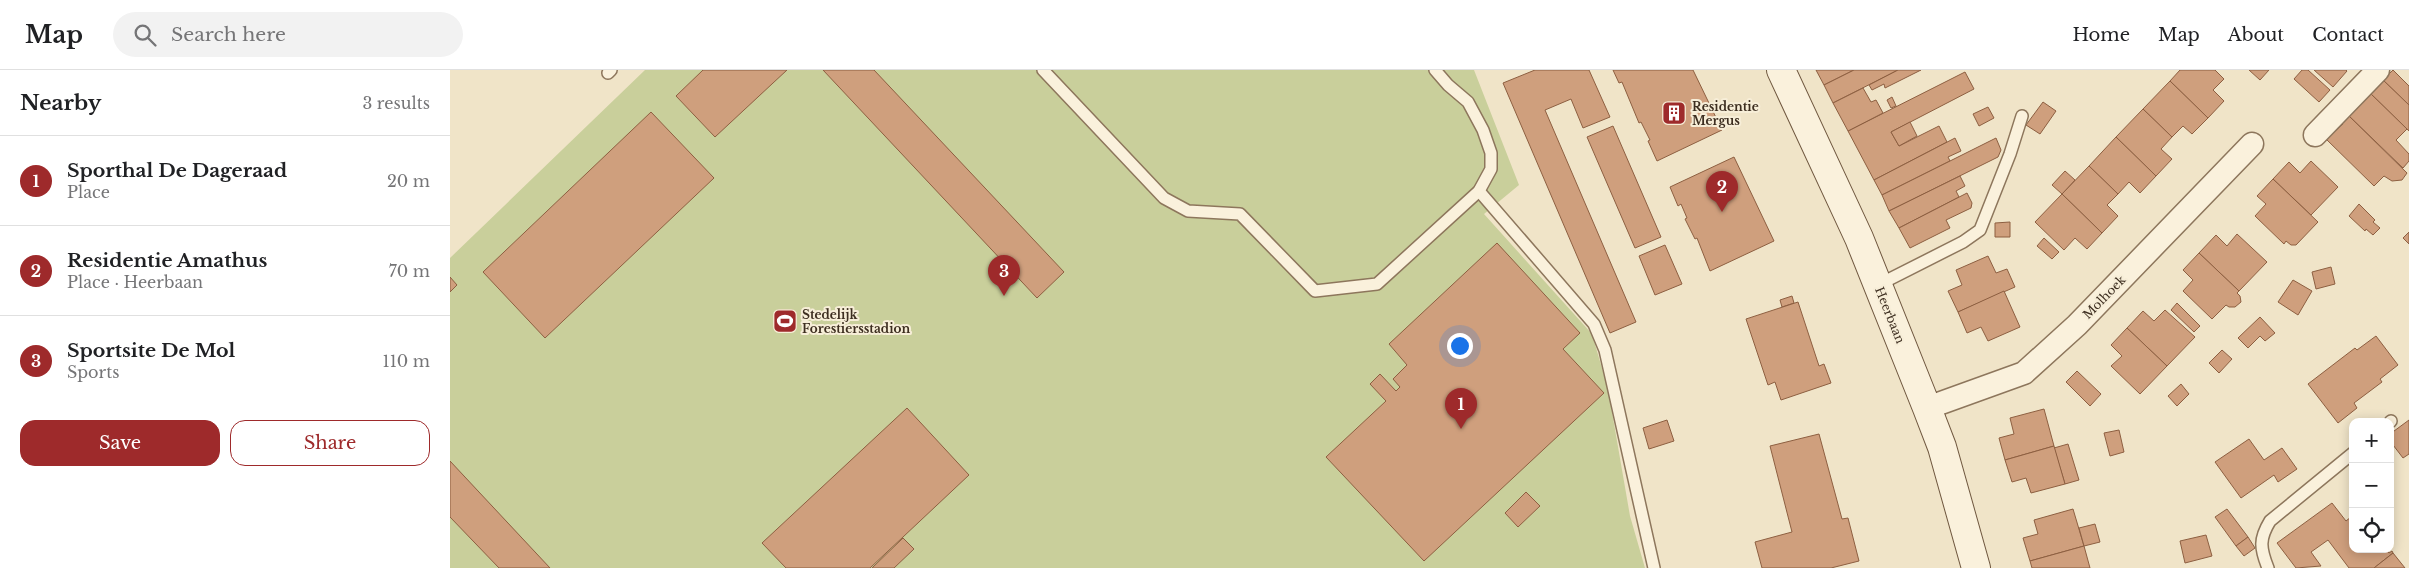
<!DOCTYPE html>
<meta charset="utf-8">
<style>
body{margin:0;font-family:"Libre Baskerville",serif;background:#f2f2f2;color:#202124}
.controls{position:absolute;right:15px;bottom:15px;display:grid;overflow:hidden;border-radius:10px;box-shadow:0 2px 12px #0003}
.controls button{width:45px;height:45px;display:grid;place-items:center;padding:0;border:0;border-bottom:1px solid #e0e0e0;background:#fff;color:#202124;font:25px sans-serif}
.you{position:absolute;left:1009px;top:275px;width:18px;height:18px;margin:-12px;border:4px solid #fff;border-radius:50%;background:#1a73e8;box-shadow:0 0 0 8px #1a73e833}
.badge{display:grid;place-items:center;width:32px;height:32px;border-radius:50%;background:#9e2a2b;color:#fff;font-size:16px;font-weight:700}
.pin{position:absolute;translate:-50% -41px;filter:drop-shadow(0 1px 2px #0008)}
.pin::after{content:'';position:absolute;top:26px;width:18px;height:15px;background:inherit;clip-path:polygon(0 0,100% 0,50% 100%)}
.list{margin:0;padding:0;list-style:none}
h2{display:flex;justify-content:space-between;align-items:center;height:65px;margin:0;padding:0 20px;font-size:21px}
h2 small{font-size:16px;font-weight:400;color:#757577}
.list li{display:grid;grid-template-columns:32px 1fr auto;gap:15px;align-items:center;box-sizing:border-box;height:90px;padding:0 20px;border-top:1px solid #e0e0e0}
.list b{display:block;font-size:19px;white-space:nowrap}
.list p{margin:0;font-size:16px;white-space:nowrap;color:#757577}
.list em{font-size:16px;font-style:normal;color:#757577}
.actions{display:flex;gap:10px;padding:15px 20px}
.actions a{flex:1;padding:11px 0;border:1px solid #9e2a2b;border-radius:15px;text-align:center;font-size:18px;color:#9e2a2b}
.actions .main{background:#9e2a2b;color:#fff}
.icon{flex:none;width:28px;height:28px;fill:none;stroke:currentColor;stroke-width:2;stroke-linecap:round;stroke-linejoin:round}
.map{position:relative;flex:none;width:1959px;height:498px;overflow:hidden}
header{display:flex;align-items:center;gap:30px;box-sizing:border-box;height:70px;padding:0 25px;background:#fff;border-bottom:1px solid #e0e0e0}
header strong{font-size:24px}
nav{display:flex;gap:28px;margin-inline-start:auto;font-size:18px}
.search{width:350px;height:45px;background:#f2f2f2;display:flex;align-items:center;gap:12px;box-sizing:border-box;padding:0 18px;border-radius:28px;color:#757577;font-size:19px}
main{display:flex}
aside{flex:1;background:#fff}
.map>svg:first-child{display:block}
.green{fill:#c9cf9b}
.building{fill:#cf9f7d;stroke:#8d5f41}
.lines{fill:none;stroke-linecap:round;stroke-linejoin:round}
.lane-casing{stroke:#8d765c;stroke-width:14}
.street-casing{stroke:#8d765c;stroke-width:25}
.secondary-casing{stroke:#6f573f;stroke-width:30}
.lane{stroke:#faf1dc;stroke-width:11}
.street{stroke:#faf1dc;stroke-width:22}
.secondary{stroke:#faf1dc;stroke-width:28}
.labels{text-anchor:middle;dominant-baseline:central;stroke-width:4;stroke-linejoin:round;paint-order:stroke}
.poi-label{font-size:12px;font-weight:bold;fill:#3d2e20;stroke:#f7eed8;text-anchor:start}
.street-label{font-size:12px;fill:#3d2e20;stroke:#f7eed8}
</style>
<header>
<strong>Map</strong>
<div class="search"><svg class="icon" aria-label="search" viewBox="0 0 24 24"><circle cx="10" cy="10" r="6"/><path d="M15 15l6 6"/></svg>Search here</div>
<nav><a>Home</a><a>Map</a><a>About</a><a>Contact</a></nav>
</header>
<main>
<aside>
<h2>Nearby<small>3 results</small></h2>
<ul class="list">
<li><span class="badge">1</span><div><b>Sporthal De Dageraad</b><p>Place</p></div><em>20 m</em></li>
<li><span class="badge">2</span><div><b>Residentie Amathus</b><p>Place · Heerbaan</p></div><em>70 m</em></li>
<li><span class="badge">3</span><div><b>Sportsite De Mol</b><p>Sports</p></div><em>110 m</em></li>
</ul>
<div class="actions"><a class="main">Save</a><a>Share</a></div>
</aside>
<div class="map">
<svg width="1959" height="498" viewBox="0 0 1959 498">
<rect width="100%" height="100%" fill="#f0e4c8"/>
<path class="green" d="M195 0H1024L1069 115 1034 144 1142 264 1158 319 1180 446 1195 498H0V188Z"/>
<g class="building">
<path d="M253 0H337L265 67 226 26Z"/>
<path d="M373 0H424L614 202 587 228Z"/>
<path d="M1085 0H1139L1160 47 1133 58 1121 29 1095 40 1186 252 1160 263 1053 13Z"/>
<path d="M1163 0H1243L1272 60 1207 91 1198 71 1200 70 1191 52 1189 53 1172 12 1169 13Z"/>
<path d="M1366 0H1404L1374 15Z"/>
<path d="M1404 0H1448L1383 33 1374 15Z"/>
<path d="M1448 0H1471L1435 18 1434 14 1422 20 1419 15Z"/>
<path d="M1730 0H1765L1774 9 1763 20 1774 31 1758 48 1720 11Z"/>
<path d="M1799 0H1819L1810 10Z"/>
<path d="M1852 0H1858L1880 20 1869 32 1844 9Z"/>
<path d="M1864 0H1896L1897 1 1883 17Z"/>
<path d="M1943 0 1959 16V35L1933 10Z"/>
<path d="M1515 2 1524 19 1441 62 1449 76 1489 56 1497 72 1424 110 1398 61Z"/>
<path d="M1933 10 1959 35V61L1920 23Z"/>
<path d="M1720 11 1758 48 1742 64 1733 56 1722 67 1693 39Z"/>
<path d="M1413 18 1421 32 1426 30 1433 43 1398 61 1383 33Z"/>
<path d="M1920 23 1957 59 1946 70 1959 84V91L1953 98 1898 45Z"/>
<path d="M1442 27 1446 36 1441 38 1437 30Z"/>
<path d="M1593 32 1606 41 1590 64 1576 55Z"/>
<path d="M1538 37 1544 48 1529 56 1523 44Z"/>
<path d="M1693 39 1722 67 1711 79 1722 89 1706 106 1666 67Z"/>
<path d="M201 42 264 108 95 268 33 202Z"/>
<path d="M1898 45 1957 103 1952 110 1942 111 1934 106 1924 116 1876 69 1893 54 1891 52Z"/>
<path d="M1460 52 1467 66 1449 76 1441 62Z"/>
<path d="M1163 56 1211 167 1185 178 1137 67Z"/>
<path d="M1666 67 1706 106 1690 123 1679 112 1668 124 1639 96Z"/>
<path d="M1505 68 1511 81 1498 87 1500 91 1432 125 1424 110Z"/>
<path d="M1546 68 1551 80 1548 87 1439 141 1432 125Z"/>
<path d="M1284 87 1324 171 1260 201 1247 168 1245 169 1235 149 1237 148 1231 134 1228 136 1220 117Z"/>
<path d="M1861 91 1888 117 1861 145 1823 109 1839 92 1850 103Z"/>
<path d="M1639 96 1668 124 1657 135 1668 146 1652 163 1612 124Z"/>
<path d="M1615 101 1625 110 1612 124 1602 115Z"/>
<path d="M1510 106 1515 116 1506 121 1509 127 1449 158 1439 141Z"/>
<path d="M1823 109 1868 152 1846 175H1841L1836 171 1834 174 1805 146 1816 134 1807 126Z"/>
<path d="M1517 123 1522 133 1521 138 1496 150 1500 158 1460 178 1449 158Z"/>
<path d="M1612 124 1652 163 1637 179 1625 168 1614 180 1585 152Z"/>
<path d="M1909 134 1925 150 1923 152 1930 158 1923 165 1916 159 1915 161 1899 146Z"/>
<path d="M1560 152V167H1545V153Z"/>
<path d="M1959 162V174L1953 168Z"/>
<path d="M1787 164 1817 192 1789 221 1749 183 1766 165 1777 176Z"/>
<path d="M1594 168 1609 182 1602 189 1587 176Z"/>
<path d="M1047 173 1130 263 1113 279 1154 323 974 491 876 387 936 331 920 314 930 304 946 321 950 317 943 309 957 295 939 274Z"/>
<path d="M1215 175 1232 214 1205 225 1189 186Z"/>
<path d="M1749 183 1789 221 1787 223 1790 226 1791 232 1785 237H1779L1776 235 1762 249 1733 221 1743 210 1733 200Z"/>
<path d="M1538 186 1546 203 1557 199 1565 217 1508 242 1498 221 1512 215 1506 200Z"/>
<path d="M1881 197 1885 214 1866 219 1862 202Z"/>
<path d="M0 207 7 215 0 222Z"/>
<path d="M1843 210 1862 221 1848 245 1828 232Z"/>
<path d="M1554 221 1570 257 1538 271 1531 257 1517 263 1508 242Z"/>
<path d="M1342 226 1344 233 1332 237 1330 230Z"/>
<path d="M1348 232 1369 296 1374 294 1381 313 1331 330 1325 312 1318 315 1296 249Z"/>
<path d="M1727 233 1750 256 1744 262 1721 240Z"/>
<path d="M1715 240 1745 267 1717 296 1677 258 1693 241 1704 251Z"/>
<path d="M1810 247 1825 263 1815 271 1810 266 1798 278 1788 268Z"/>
<path d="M1677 258 1717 296 1690 324 1661 296 1672 286 1661 275Z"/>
<path d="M1926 266 1948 295 1930 309 1932 312 1904 333 1907 338 1888 353 1858 314 1905 278 1907 280Z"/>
<path d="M1772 280 1782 289 1769 303 1759 293Z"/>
<path d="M1627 301 1651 324 1640 336 1616 312Z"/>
<path d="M1731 314 1739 324 1727 336 1718 326Z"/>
<path d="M457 338 519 405 420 498H336L312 473Z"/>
<path d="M1594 339 1604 376 1555 390 1549 368 1564 364 1560 348Z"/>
<path d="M1217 350 1224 371 1199 379 1193 358Z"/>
<path d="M1959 350V384L1953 388 1940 371V364Z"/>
<path d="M1669 360 1674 382 1660 386 1654 363Z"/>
<path d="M1369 364 1392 449 1398 448 1409 491 1381 498H1312L1305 472 1342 462 1320 376Z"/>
<path d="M1799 369 1814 390 1832 378 1847 399 1828 412 1824 405 1791 428 1765 392Z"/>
<path d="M1618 374 1629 410 1615 414 1604 378Z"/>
<path d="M1604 376 1615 414 1581 423 1576 408 1562 412 1555 390Z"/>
<path d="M0 391 100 498H49L0 447Z"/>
<path d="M1076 422 1090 436 1068 457 1055 443Z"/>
<path d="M1882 433 1896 451 1901 447 1903 449V479H1936L1939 483 1942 481 1943 483 1924 498H1899L1878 470 1861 482 1871 496 1846 498 1827 473Z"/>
<path d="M1623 439 1634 476 1580 491 1573 468 1588 464 1584 450Z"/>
<path d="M1777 439 1798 467 1786 476 1765 447Z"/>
<path d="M1645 454 1650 472 1634 476 1629 458Z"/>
<path d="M1756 465 1762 486 1735 493 1730 471Z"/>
<path d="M1798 467 1805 478 1794 486 1786 476Z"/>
<path d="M453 468 464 479 444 498H422Z"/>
<path d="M1634 476 1640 498H1582L1580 491Z"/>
<path d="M1943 483 1955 498H1924Z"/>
</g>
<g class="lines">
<g class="lane-casing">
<g id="lane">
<path d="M593 0 714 128 738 141 790 144 865 221 927 214 1029 121 1041 99V83L1033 60 1018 32 998 15 985 0"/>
<path d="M158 3 161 0"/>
<path d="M1029 121 1144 254 1155 280 1204 498"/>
<path d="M1428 215 1513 172 1530 160 1560 84 1572 46"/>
<path d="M1940 352 1941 351"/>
<path d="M1818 498C1810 478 1809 469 1820 451L1903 383"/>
</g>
</g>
<g class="street-casing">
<g id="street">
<path d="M1865 65 1928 0"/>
<path d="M1477 338 1574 303 1627 255 1802 74"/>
</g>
</g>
<g class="secondary-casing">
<path id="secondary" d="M1331 0 1409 168 1477 338 1492 377 1526 498"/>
</g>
<use href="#lane" class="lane"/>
<use href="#street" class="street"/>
<use href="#secondary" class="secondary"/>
</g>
<defs>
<g id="building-square" transform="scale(1.25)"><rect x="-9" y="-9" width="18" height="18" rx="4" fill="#9e2a2b" stroke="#f7eed8"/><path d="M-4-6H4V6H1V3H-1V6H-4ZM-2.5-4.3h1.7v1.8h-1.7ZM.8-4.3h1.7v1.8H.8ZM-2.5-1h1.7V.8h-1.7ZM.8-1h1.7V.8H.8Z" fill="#fff"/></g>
<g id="stadium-square" transform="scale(1.25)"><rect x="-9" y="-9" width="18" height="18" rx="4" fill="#9e2a2b" stroke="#f7eed8"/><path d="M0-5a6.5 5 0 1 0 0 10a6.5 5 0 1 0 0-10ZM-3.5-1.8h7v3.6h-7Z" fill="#fff"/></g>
</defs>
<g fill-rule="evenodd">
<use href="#building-square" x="1224" y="43"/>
<use href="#stadium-square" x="335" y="251"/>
</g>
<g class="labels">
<g class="poi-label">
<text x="1242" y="36">Residentie<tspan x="1242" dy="14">Mergus</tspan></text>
<text x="352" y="244">Stedelijk<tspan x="352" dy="14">Forestiersstadion</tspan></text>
</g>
<g class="street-label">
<text transform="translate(1654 227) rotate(-46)">Molhoek</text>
<text transform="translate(1440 245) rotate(68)">Heerbaan</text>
</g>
</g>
</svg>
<div class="controls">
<button>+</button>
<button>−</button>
<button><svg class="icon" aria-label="locate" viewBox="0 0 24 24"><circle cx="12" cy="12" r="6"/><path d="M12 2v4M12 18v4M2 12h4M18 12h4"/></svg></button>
</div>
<div class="you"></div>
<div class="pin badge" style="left:1011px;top:359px">1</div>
<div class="pin badge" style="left:1272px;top:142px">2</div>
<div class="pin badge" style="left:554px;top:226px">3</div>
</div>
</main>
